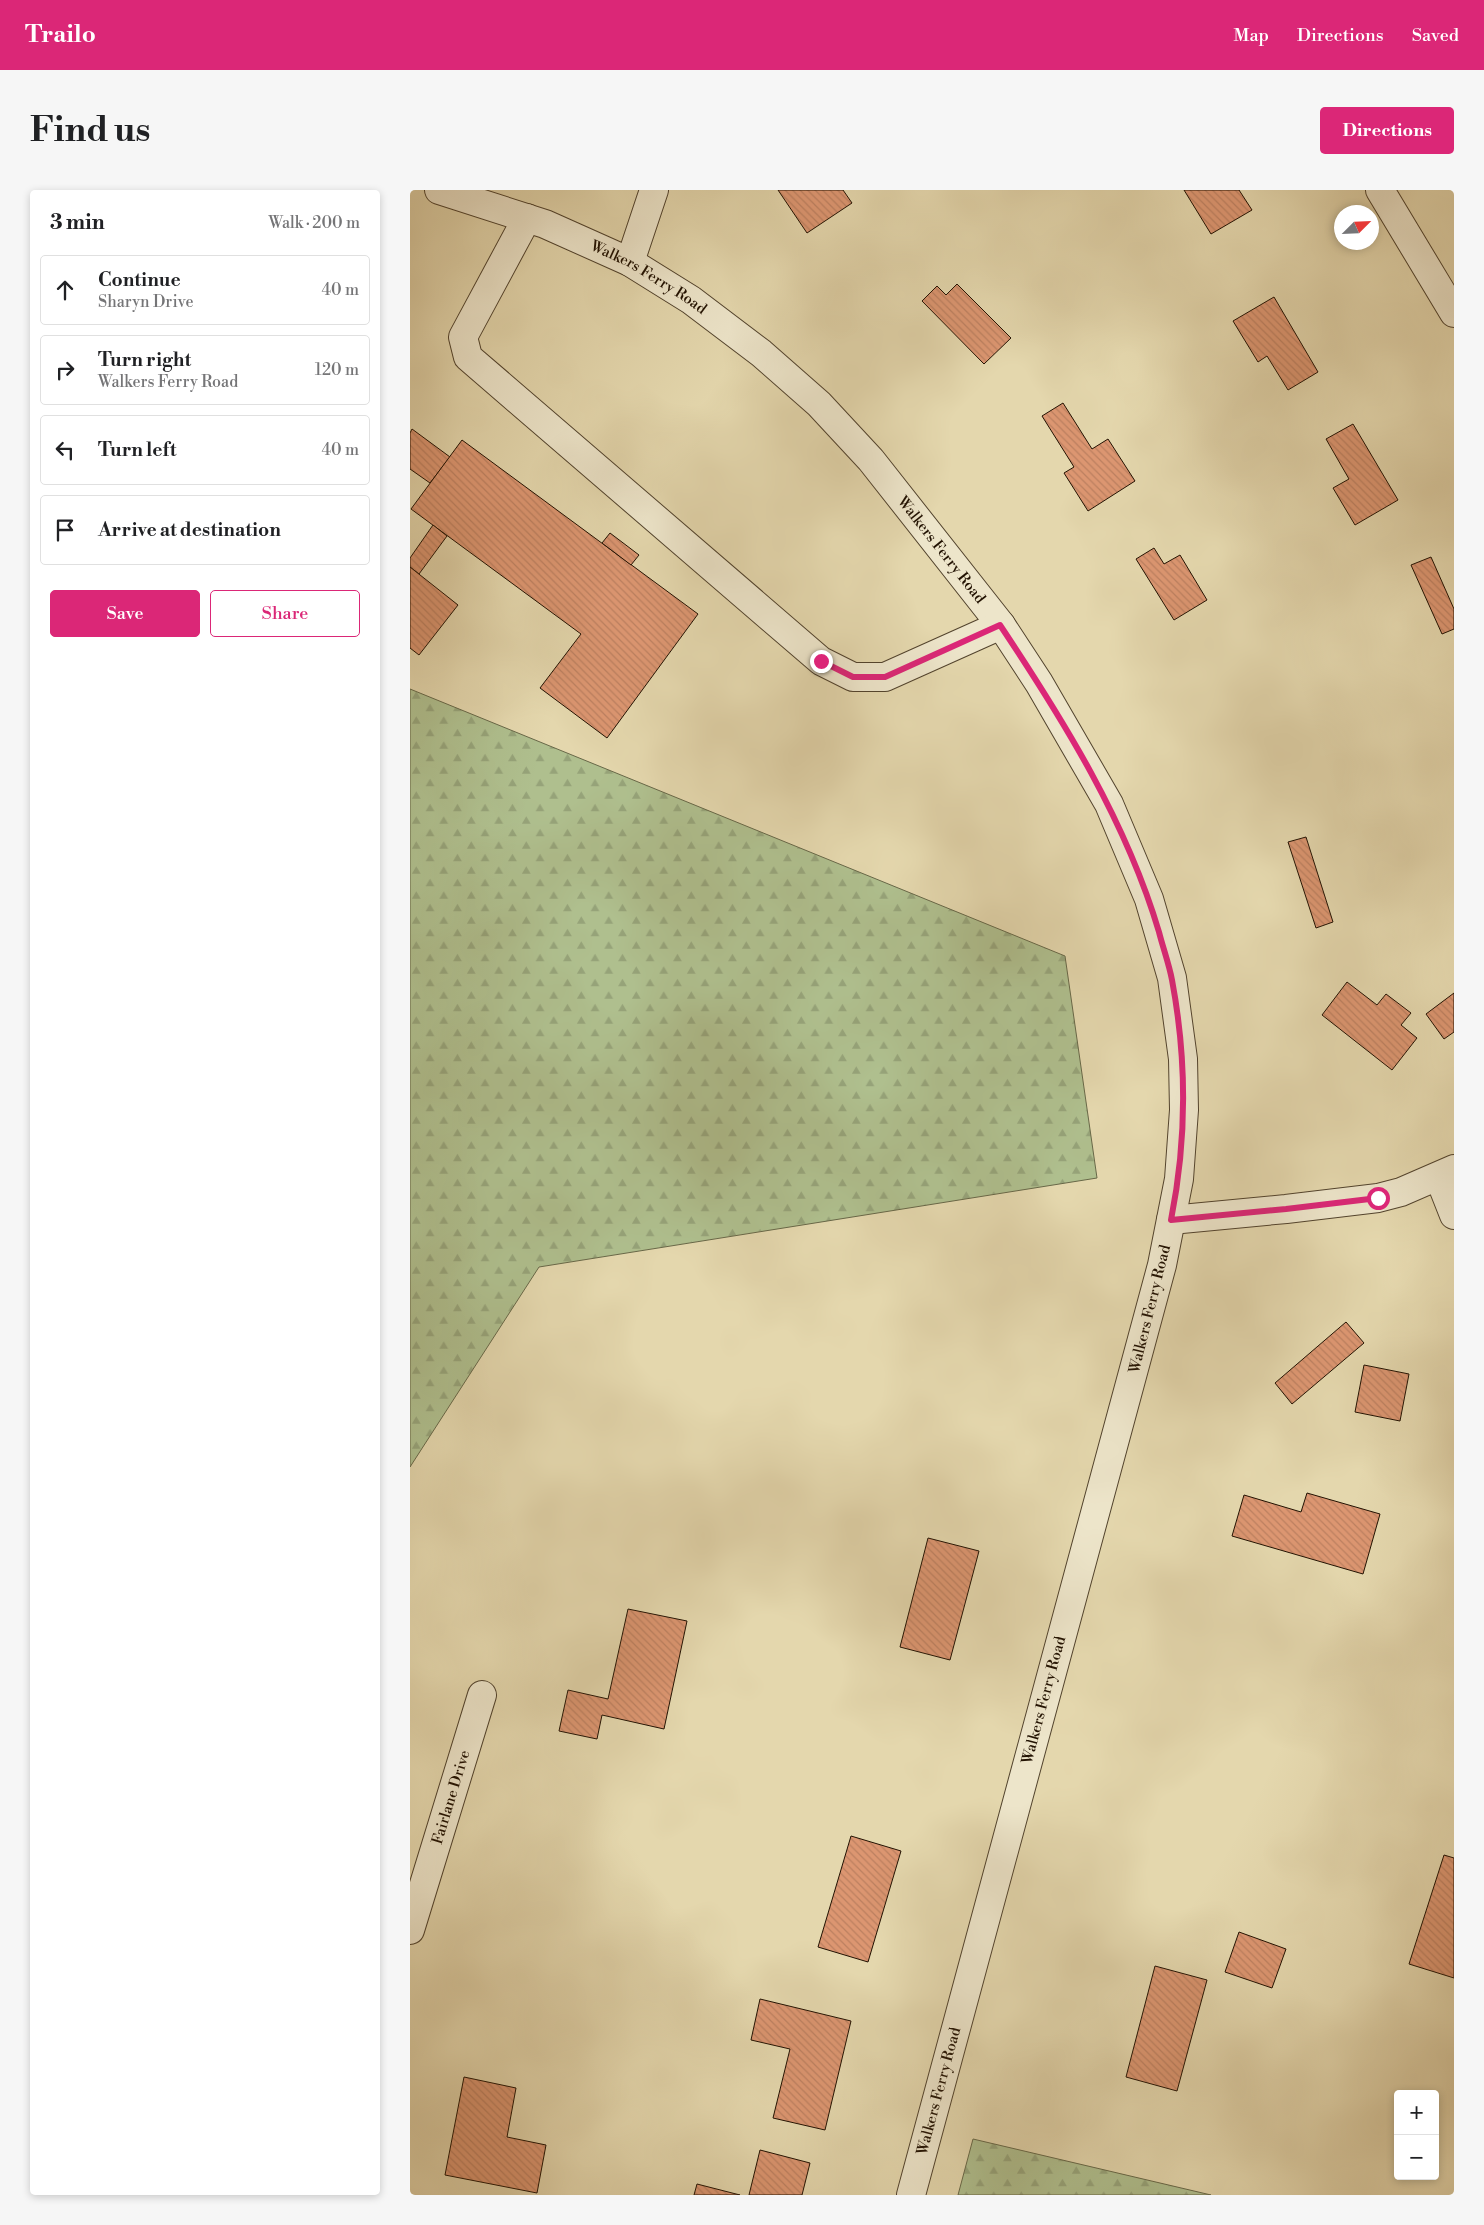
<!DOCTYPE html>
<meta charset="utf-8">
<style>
body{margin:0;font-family:"Libre Bodoni",serif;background:#f6f6f6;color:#202124}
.controls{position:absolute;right:15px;bottom:15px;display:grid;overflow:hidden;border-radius:5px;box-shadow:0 2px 8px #0003}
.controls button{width:45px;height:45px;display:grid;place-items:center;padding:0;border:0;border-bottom:1px solid #e0e0e0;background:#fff;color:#202124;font:25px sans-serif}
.compass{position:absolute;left:924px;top:15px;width:45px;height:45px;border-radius:50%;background:#fff;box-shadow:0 2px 8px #0003;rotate:66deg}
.stop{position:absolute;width:15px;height:15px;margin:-11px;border:4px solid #db2777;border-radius:50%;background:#fff}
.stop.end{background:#db2777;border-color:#fff;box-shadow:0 1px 5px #0008}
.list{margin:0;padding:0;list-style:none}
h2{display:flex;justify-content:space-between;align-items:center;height:65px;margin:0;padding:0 20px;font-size:21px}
h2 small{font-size:16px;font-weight:400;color:#757577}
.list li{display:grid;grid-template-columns:32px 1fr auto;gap:15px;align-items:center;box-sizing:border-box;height:70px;margin:0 10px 10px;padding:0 10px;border:1px solid #e0e0e0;border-radius:5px}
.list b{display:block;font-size:19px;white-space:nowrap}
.list p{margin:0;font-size:16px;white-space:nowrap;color:#757577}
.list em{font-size:16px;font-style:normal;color:#757577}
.actions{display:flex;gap:10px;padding:15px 20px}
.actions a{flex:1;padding:11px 0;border:1px solid #db2777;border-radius:5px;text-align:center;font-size:18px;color:#db2777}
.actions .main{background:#db2777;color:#fff}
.icon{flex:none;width:28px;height:28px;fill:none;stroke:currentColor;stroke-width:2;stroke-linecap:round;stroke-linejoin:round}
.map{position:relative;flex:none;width:1044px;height:2005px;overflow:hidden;border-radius:5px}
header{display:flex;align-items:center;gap:30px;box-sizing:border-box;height:70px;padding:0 25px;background:#db2777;color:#fff}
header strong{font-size:24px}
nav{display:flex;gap:28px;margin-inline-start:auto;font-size:18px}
.intro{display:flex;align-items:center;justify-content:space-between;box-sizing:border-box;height:120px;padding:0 30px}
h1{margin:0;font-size:35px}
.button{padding:12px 22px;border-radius:5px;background:#db2777;color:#fff;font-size:18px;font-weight:700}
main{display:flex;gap:30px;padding:0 30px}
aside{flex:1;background:#fff;border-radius:5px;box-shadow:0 2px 8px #0003}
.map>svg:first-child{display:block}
.forest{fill:url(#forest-firs);stroke:#686848}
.building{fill:url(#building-back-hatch);stroke:#221202}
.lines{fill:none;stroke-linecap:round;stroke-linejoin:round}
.minor-casing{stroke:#52432d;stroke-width:30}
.minor{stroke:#ede5ca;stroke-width:28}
.route{stroke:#db2777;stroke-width:6}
.labels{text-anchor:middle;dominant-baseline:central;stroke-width:5;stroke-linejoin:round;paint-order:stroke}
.street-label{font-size:15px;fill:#221202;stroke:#ede5ca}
</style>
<header>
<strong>Trailo</strong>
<nav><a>Map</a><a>Directions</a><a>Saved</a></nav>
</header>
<div class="intro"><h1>Find us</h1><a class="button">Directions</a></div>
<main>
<aside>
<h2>3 min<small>Walk · 200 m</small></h2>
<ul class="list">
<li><svg class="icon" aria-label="ahead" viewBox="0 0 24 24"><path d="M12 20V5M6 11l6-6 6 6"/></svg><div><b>Continue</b><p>Sharyn Drive</p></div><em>40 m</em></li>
<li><svg class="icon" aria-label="right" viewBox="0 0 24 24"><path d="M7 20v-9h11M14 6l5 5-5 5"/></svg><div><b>Turn right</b><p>Walkers Ferry Road</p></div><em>120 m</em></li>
<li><svg class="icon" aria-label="left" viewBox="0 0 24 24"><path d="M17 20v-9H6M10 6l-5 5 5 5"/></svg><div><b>Turn left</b></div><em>40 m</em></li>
<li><svg class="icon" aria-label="arrive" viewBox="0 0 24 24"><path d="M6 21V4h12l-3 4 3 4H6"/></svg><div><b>Arrive at destination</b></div></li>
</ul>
<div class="actions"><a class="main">Save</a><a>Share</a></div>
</aside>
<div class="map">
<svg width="1044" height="2005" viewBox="0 0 1044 2005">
<defs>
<pattern id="forest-firs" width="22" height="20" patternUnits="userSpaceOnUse" patternTransform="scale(1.25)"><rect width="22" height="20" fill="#afbf8e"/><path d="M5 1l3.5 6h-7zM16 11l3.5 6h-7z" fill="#96a379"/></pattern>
<pattern id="building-back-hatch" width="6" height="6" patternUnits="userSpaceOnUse" patternTransform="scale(1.25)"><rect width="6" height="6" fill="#dc9671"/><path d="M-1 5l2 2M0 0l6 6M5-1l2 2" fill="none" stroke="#bc8060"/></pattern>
</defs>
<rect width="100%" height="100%" fill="#e4d7ad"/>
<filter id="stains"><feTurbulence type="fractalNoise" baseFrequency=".004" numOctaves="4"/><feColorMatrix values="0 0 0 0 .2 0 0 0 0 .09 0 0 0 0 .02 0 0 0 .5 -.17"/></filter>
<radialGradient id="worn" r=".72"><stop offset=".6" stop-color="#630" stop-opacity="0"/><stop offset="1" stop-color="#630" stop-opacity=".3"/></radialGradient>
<g class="forest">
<path d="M0 499 655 766 687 988 129 1077 0 1277Z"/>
<path d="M563 1949 801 2005H548Z"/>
</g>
<g class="building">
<path d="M368 0H433L442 13 397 43Z"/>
<path d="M774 0H829L842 20 801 44Z"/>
<path d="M547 94 601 148 574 174 512 111 527 96 536 105Z"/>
<path d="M864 107 908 182 878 200 857 166 848 172 823 131Z"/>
<path d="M653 213 682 259 698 249 725 291 678 321 654 283 664 277 632 226Z"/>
<path d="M943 234 988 310 945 335 923 298 939 289 916 249Z"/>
<path d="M2 239 40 267 20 293 0 279V243Z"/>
<path d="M52 250 288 424 197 548 130 498 171 444 1 319Z"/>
<path d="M23 335 37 346 9 384 0 377V368Z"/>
<path d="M200 343 229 365 221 375 192 353Z"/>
<path d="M744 358 754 374 770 365 797 410 764 430 726 369Z"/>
<path d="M1021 367 1044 419V439L1032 444 1001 375Z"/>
<path d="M0 377 48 415 9 465 0 458Z"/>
<path d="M896 647 923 732 906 738 878 652Z"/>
<path d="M937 792 967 815 976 804 1001 823 991 835 1007 848 982 880 912 825Z"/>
<path d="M1044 803V842L1034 849 1016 824Z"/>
<path d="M936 1132 954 1153 882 1214 865 1193Z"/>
<path d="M954 1175 999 1184 990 1231 945 1222Z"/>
<path d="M897 1303 970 1324 953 1384 822 1346 834 1305 891 1322Z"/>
<path d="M518 1348 569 1361 540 1470 490 1457Z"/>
<path d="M218 1419 277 1431 254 1539 192 1525 187 1549 149 1541 158 1500 198 1509Z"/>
<path d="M441 1646 491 1661 458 1772 408 1757Z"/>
<path d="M1034 1665 1044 1668V1788L999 1774Z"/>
<path d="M829 1742 876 1759 862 1798 815 1782Z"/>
<path d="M745 1776 797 1790 767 1901 716 1887Z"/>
<path d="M350 1809 441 1831 415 1940 363 1928 380 1859 341 1850Z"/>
<path d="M54 1887 106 1898 97 1947 136 1955 127 2003 35 1985Z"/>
<path d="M350 1960 400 1973 392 2005H339Z"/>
<path d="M287 1994 330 2005H284Z"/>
</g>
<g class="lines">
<g class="minor-casing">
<g id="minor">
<path id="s1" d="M29 0 135 34 220 72 281 110 351 163 409 214 461 270 591 435 629 493 699 614 739 709 762 788 773 869 774 920 769 989 752 1075 501 2005"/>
<path d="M970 0 1044 123"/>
<path d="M117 28 53 147 58 167 411 471 443 487H475L591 435"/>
<path d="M220 72 244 0"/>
<path d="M1029 987 1044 1025"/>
<path d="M761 1030 876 1019 968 1008 991 1002 1044 979"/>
<path id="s2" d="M0 1740 72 1505"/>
</g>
</g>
<use href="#minor" class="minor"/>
</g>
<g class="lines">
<path class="route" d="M411 471 443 487H475L590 435C654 531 716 631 749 742 753 758 759 774 762 790 777 870 777 950 761 1030L876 1019 968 1008"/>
</g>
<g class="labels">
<g class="street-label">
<text stroke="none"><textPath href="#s1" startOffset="228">Walkers Ferry Road</textPath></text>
<text stroke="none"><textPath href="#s1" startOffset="632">Walkers Ferry Road</textPath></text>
<text transform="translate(740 1119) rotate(-76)">Walkers Ferry Road</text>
<text transform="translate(634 1510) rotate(-75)">Walkers Ferry Road</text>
<text stroke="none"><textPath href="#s2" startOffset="139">Fairlane Drive</textPath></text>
<text transform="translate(529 1901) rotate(-75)">Walkers Ferry Road</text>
</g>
</g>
<rect width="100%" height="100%" filter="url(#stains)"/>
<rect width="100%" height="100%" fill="url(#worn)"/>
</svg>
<div class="controls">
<button>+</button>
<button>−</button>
</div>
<svg class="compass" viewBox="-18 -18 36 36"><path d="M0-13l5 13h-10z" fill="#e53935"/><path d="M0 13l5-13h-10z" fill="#757577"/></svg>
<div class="stop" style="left:968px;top:1008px"></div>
<div class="stop end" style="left:411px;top:471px"></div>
</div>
</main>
